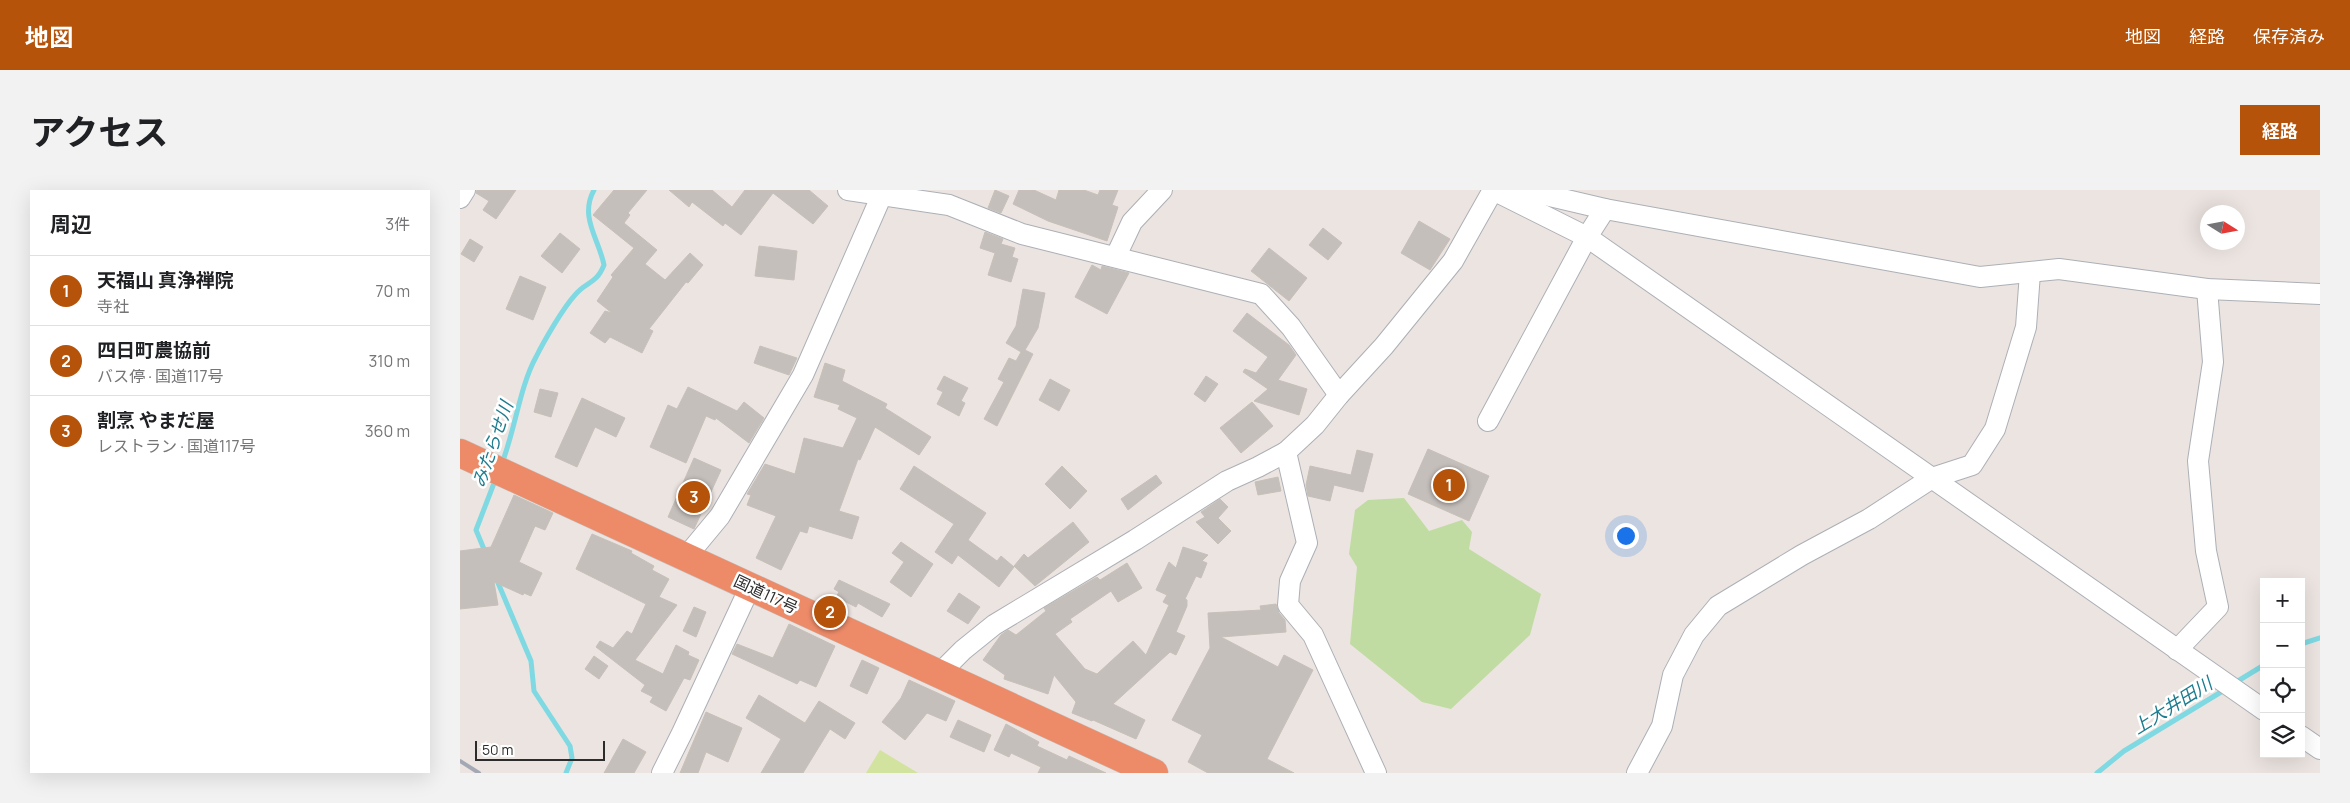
<!DOCTYPE html>
<html lang="ja">
<meta charset="utf-8">
<style>
body{margin:0;font-family:Manrope,"Noto Sans JP",sans-serif;background:#f2f2f2;color:#202124}
.controls{position:absolute;right:15px;bottom:15px;display:grid;overflow:hidden;border-radius:0px;box-shadow:0 5px 20px #0002}
.controls button{width:45px;height:45px;display:grid;place-items:center;padding:0;border:0;border-bottom:1px solid #e0e0e0;background:#fff;color:#202124;font:25px sans-serif}
.compass{position:absolute;left:1740px;top:15px;width:45px;height:45px;border-radius:50%;background:#fff;box-shadow:0 5px 20px #0002;rotate:101deg}
.scale{position:absolute;left:15px;bottom:12px;width:130px;box-sizing:border-box;padding-left:5px;border:2px solid #2c2c2c;border-top:0;font-size:14px;line-height:18px;white-space:nowrap;color:#2c2c2c;-webkit-text-stroke:4px #fff;paint-order:stroke}
.you{position:absolute;left:1165px;top:345px;width:18px;height:18px;margin:-12px;border:4px solid #fff;border-radius:50%;background:#1a73e8;box-shadow:0 0 0 8px #1a73e833}
.badge{display:grid;place-items:center;width:32px;height:32px;border-radius:50%;background:#b45309;color:#fff;font-size:16px;font-weight:700}
.pin{position:absolute;translate:-50% -50%;border:2px solid #fff;box-shadow:0 1px 5px #0006}
.list{margin:0;padding:0;list-style:none}
h2{display:flex;justify-content:space-between;align-items:center;height:65px;margin:0;padding:0 20px;font-size:21px}
h2 small{font-size:16px;font-weight:400;color:#757577}
.list li{display:grid;grid-template-columns:32px 1fr auto;gap:15px;align-items:center;box-sizing:border-box;height:70px;padding:0 20px;border-top:1px solid #e0e0e0}
.list b{display:block;font-size:19px;white-space:nowrap}
.list p{margin:0;font-size:16px;white-space:nowrap;color:#757577}
.list em{font-size:16px;font-style:normal;color:#757577}
.icon{flex:none;width:28px;height:28px;fill:none;stroke:currentColor;stroke-width:2;stroke-linecap:round;stroke-linejoin:round}
.map{position:relative;flex:none;width:1860px;height:583px;overflow:hidden;border-radius:0px}
header{display:flex;align-items:center;gap:30px;box-sizing:border-box;height:70px;padding:0 25px;background:#b45309;color:#fff}
header strong{font-size:24px}
nav{display:flex;gap:28px;margin-inline-start:auto;font-size:18px}
.intro{display:flex;align-items:center;justify-content:space-between;box-sizing:border-box;height:120px;padding:0 30px}
h1{margin:0;font-size:35px}
.button{padding:12px 22px;border-radius:0px;background:#b45309;color:#fff;font-size:18px;font-weight:700}
main{display:flex;gap:30px;padding:0 30px}
aside{flex:1;background:#fff;border-radius:0px;box-shadow:0 5px 20px #0002}
.map>svg:first-child{display:block}
.green{fill:#c0dca2}
.pitch{fill:#d2e29f}
.lines{fill:none;stroke-linecap:round;stroke-linejoin:round}
.stream{stroke:#7ed9e2;stroke-width:5}
.building{fill:#c5bfbb;stroke:#c7c0b9}
.minor-casing{stroke:#acb0b6;stroke-width:22}
.highway-casing{stroke:#c4c4c4;stroke-width:29}
.minor{stroke:#fff;stroke-width:20}
.highway{stroke:#ed8b69;stroke-width:28}
.rail{stroke:#a3a8b4;stroke-width:4}
.labels{text-anchor:middle;dominant-baseline:central;stroke-width:5;stroke-linejoin:round;paint-order:stroke}
.street-label{font-size:16px;fill:#2c2c2c;stroke:#fff}
.water-label{font-size:18px;font-style:italic;fill:#1c7c8f;stroke:#fff}
</style>
<header>
<strong>地図</strong>
<nav><a>地図</a><a>経路</a><a>保存済み</a></nav>
</header>
<div class="intro"><h1>アクセス</h1><a class="button">経路</a></div>
<main>
<aside>
<h2>周辺<small>3件</small></h2>
<ul class="list">
<li><span class="badge">1</span><div><b>天福山 真浄禅院</b><p>寺社</p></div><em>70 m</em></li>
<li><span class="badge">2</span><div><b>四日町農協前</b><p>バス停 · 国道117号</p></div><em>310 m</em></li>
<li><span class="badge">3</span><div><b>割烹 やまだ屋</b><p>レストラン · 国道117号</p></div><em>360 m</em></li>
</ul>
</aside>
<div class="map">
<svg width="1860" height="583" viewBox="0 0 1860 583">
<rect width="100%" height="100%" fill="#ece4e0"/>
<path class="green" d="M944 308 969 341 1002 330 1012 342 1009 359 1081 404 1070 445 991 519 962 512 890 454 897 377 889 364 895 320 908 310Z"/>
<path class="pitch" d="M420 560 458 583H406Z"/>
<g class="lines">
<g class="stream">
<path d="M42 273C55 240 60 196 76 167 84 151 103 118 115 105 126 91 136 95 144 75 139 49 119 27 134 0"/>
<path d="M26 364 16 340 36 288"/>
<path d="M36 388 71 471 74 501 110 556 112 568 106 583"/>
<path d="M1841 454 1860 448"/>
<path d="M1773 494 1804 475"/>
<path d="M1637 583 1664 561 1766 499"/>
</g>
</g>
<g class="building">
<path d="M17 0H56L36 29 23 20 29 11 16 3Z"/>
<path d="M154 0H187L168 23 170 25 164 33 197 60 185 74 205 90 230 63 243 75 228 93 226 92 189 139 193 141 182 163 150 147 145 153 130 143 145 121 152 123 137 111 153 87 151 85 174 58 133 25Z"/>
<path d="M209 0H252L272 17 285 0H349L368 16 353 34 313 3 281 45 265 33 263 36 232 12 229 17Z"/>
<path d="M535 0 549 6 541 23 528 18Z"/>
<path d="M559 0H574L596 10 599 0H624L638 5 640 0H658L652 15 658 17 647 51 588 31 553 14Z"/>
<path d="M959 31 990 49 970 80 941 63Z"/>
<path d="M863 38 882 53 868 70 849 55Z"/>
<path d="M525 42 543 49 541 54 555 58 552 67 558 69 551 92 528 85 535 63 520 58Z"/>
<path d="M100 43 120 59 102 83 81 66Z"/>
<path d="M10 49 23 57 14 72 1 64Z"/>
<path d="M299 56 337 61 334 90 295 86Z"/>
<path d="M809 58 847 88 829 111 791 81Z"/>
<path d="M632 75 641 80 642 76 669 83 647 124 615 107Z"/>
<path d="M60 86 86 97 73 130 46 119Z"/>
<path d="M563 99 585 103 578 138 565 160 573 164 537 236 524 229 544 192 538 189 549 168 556 171 561 162 546 153 556 136Z"/>
<path d="M787 123 829 155 836 165 818 190 847 199 839 225 794 211 808 199 783 182 785 179 796 183 808 167 773 141Z"/>
<path d="M300 156 337 168 329 185 294 173Z"/>
<path d="M365 173 385 180 382 191 427 214 425 218 471 247 459 265 415 237 400 270 398 269 379 321 399 327 392 349 349 336 347 343 340 341 321 380 296 368 316 326 287 315 291 305 287 304 305 274 335 284 344 248 383 258 397 228 378 219 380 215 354 207Z"/>
<path d="M484 186 508 198 501 211 505 213 499 226 477 214 483 202 477 199Z"/>
<path d="M746 186 758 194 745 212 734 204Z"/>
<path d="M590 189 610 200 599 221 579 210Z"/>
<path d="M228 197 277 221 284 212 304 228 289 253 256 228 255 230 246 226 226 273 190 257 208 215 217 219Z"/>
<path d="M80 199 98 203 91 227 74 222Z"/>
<path d="M122 208 165 228 156 247 135 237 117 277 95 267Z"/>
<path d="M792 212 813 236 781 263 760 238Z"/>
<path d="M968 259 1029 286 1009 331 948 304Z"/>
<path d="M897 260 913 264 903 302 874 295 870 311 848 306 846 295 850 276 891 285Z"/>
<path d="M234 268 261 280 234 339 208 327Z"/>
<path d="M454 276 526 323 508 350 537 371 541 366 554 377 539 397 498 365 492 374 475 362 494 334 440 299Z"/>
<path d="M602 276 627 301 610 319 585 294Z"/>
<path d="M696 285 702 293 668 320 661 309Z"/>
<path d="M818 287 821 301 798 305 795 292Z"/>
<path d="M54 305 93 323 85 340 75 336 59 372 82 383 71 406 64 403 63 405 34 392 38 415 0 419V361L31 357Z"/>
<path d="M760 309 768 317 758 328 771 341 758 354 736 332 745 327 741 322Z"/>
<path d="M613 332 629 352 575 396 554 376 564 364 568 368Z"/>
<path d="M132 344 172 361 171 363 194 376 192 380 209 389 199 407 217 415 175 470 203 484 216 455 229 462 228 465 239 470 230 490 224 488 206 521 190 512 193 507 181 501 185 495 136 457 140 451 153 458 167 441 172 444 186 414 116 379Z"/>
<path d="M441 352 473 374 451 407 430 392 444 372 432 363Z"/>
<path d="M723 357 748 365 742 371 747 373 741 388 736 386 725 409 727 410V416L716 442 725 446 716 465 710 462 653 514 685 530 676 549 633 530 632 531 612 523 616 512 594 485 588 504 544 489 545 485 523 470 541 445 548 440 556 445 586 421 584 418 637 387 640 390 667 373 682 398 658 412 651 401 610 429 612 432 595 444 625 479 637 484 673 451 686 465 709 415 703 412 707 405 696 400 709 372 716 378Z"/>
<path d="M379 390 430 414 422 427 398 413 396 417 376 407 379 402 374 399Z"/>
<path d="M499 403 520 417 508 434 487 421Z"/>
<path d="M816 414 819 423 825 430 826 442 761 447 818 477 824 465 853 480 807 569 834 583H748L728 572 742 545 712 530 750 458 748 423 801 420 800 416Z"/>
<path d="M234 417 246 422 236 447 223 441Z"/>
<path d="M329 434 375 456 356 497 340 490 337 494 272 464 277 454 313 468Z"/>
<path d="M134 466 148 476 139 489 125 479Z"/>
<path d="M402 470 419 478 407 504 390 496Z"/>
<path d="M449 490 495 511 486 531 467 523 445 550 422 532 441 508Z"/>
<path d="M299 505 345 533 359 511 395 533 385 549 370 539 343 583H301L321 549 286 528Z"/>
<path d="M246 522 282 538 268 572 246 562 238 583H220Z"/>
<path d="M498 530 531 545 524 562 490 547Z"/>
<path d="M546 534 579 552 577 556 607 570 609 566 646 583H578L581 577 551 563 549 567 534 560Z"/>
<path d="M163 549 186 562 174 583H144Z"/>
</g>
<g class="lines">
<g class="minor-casing">
<g id="minor">
<path d="M388 0 489 15 562 44 801 104 831 137 879 205"/>
<path d="M1033 0 1127 47 1804 520"/>
<path d="M1040 0H1064L1145 19 1520 87 1599 79 1747 99 1860 104"/>
<path d="M0 8 5 0"/>
<path d="M656 66 672 32 702 0"/>
<path d="M1028 231 1127 47 1145 19"/>
<path d="M826 262 847 353 830 391 828 415 853 445 916 583"/>
<path d="M226 367 260 326 343 185 424 0"/>
<path d="M1717 460 1758 417 1746 361 1738 271 1753 172 1747 99"/>
<path d="M479 484 503 460 534 435 675 350 767 291 798 277 826 262 855 235 879 205 924 156 993 71 1033 0"/>
<path d="M1841 546 1860 559"/>
<path d="M202 583 222 543 290 397"/>
<path d="M1177 583 1202 536 1213 485 1234 445 1258 416 1342 365 1409 329 1472 288 1512 275 1535 239 1566 137 1570 83"/>
</g>
</g>
<g class="highway-casing">
<path id="highway" d="M0 263 694 583"/>
</g>
<use href="#minor" class="minor"/>
<use href="#highway" class="highway"/>
<path class="rail" d="M0 571 19 583"/>
</g>
<g class="labels">
<g class="street-label">
<text transform="translate(306 404) rotate(25)">国道117号</text>
</g>
<g class="water-label">
<text transform="translate(32 254) rotate(-71)">みたらせ川</text>
<text transform="translate(1712 515) rotate(-32)">上大井田川</text>
</g>
</g>
</svg>
<div class="controls">
<button>+</button>
<button>−</button>
<button><svg class="icon" aria-label="locate" viewBox="0 0 24 24"><circle cx="12" cy="12" r="6"/><path d="M12 2v4M12 18v4M2 12h4M18 12h4"/></svg></button>
<button><svg class="icon" aria-label="layers" viewBox="0 0 24 24"><path d="M12 4l9 5-9 5-9-5zM3 14l9 5 9-5"/></svg></button>
</div>
<svg class="compass" viewBox="-18 -18 36 36"><path d="M0-13l5 13h-10z" fill="#e53935"/><path d="M0 13l5-13h-10z" fill="#757577"/></svg>
<div class="scale">50 m</div>
<div class="you"></div>
<div class="pin badge" style="left:989px;top:295px">1</div>
<div class="pin badge" style="left:370px;top:422px">2</div>
<div class="pin badge" style="left:234px;top:307px">3</div>
</div>
</main>
